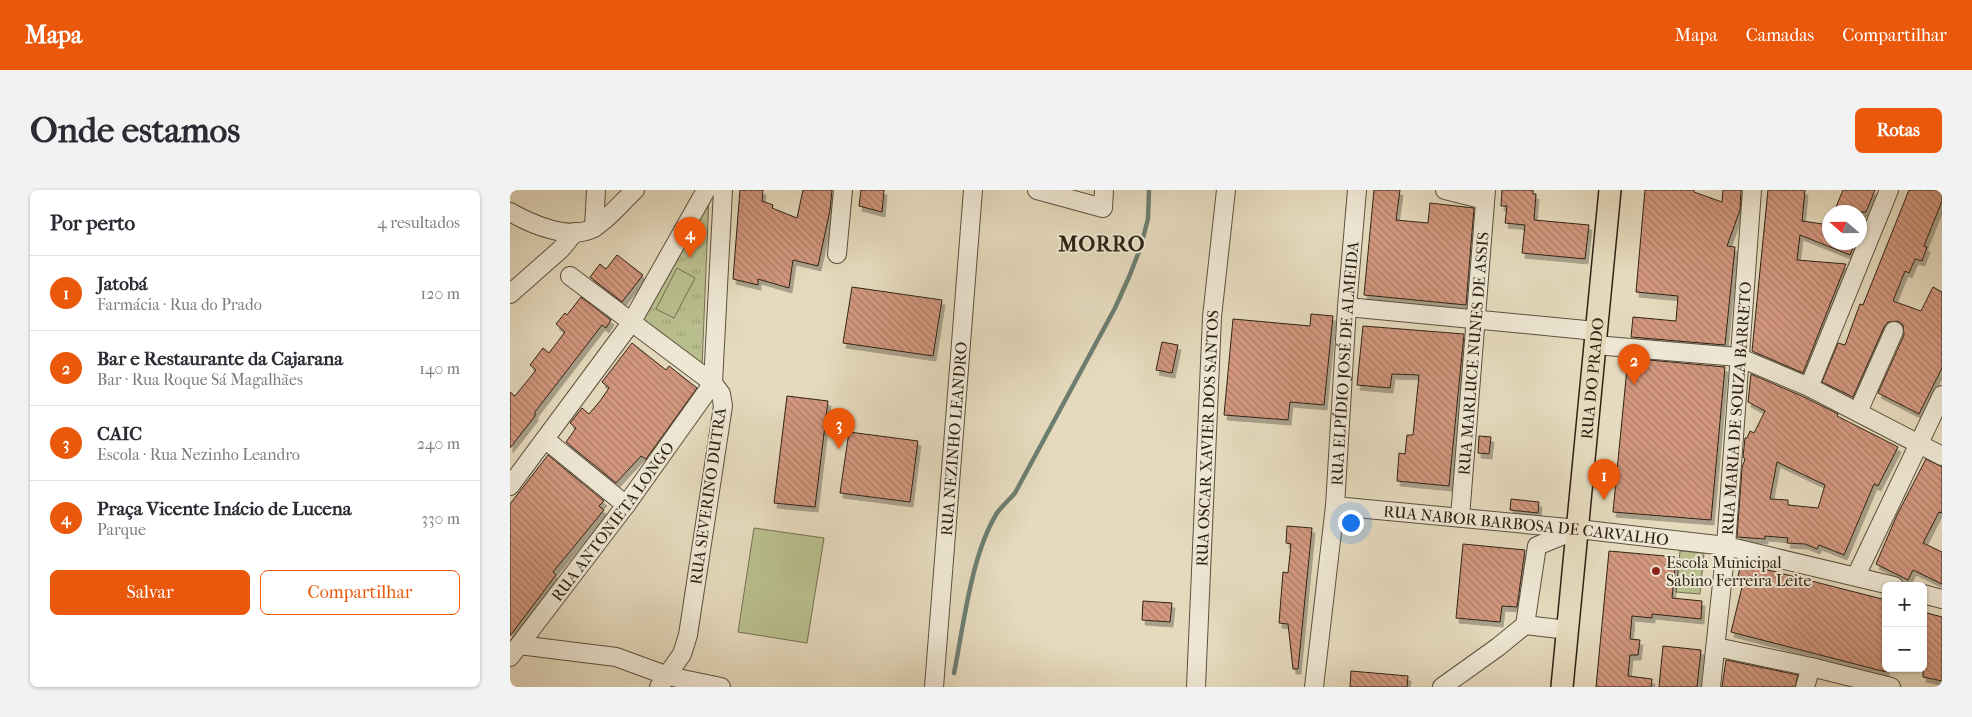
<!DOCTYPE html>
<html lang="pt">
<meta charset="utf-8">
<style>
body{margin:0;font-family:"IM FELL French Canon",serif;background:#f2f2f3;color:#2b2b33}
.controls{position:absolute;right:15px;bottom:15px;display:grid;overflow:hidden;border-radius:8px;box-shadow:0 1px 4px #0004}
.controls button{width:45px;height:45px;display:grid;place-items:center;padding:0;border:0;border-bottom:1px solid #e1e1e2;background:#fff;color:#2b2b33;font:25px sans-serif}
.compass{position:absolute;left:1312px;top:15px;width:45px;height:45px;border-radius:50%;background:#fff;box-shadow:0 1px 4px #0004;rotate:290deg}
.you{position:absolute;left:840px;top:332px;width:18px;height:18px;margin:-12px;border:4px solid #fff;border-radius:50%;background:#1a73e8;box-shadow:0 0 0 8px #1a73e833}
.badge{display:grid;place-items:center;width:32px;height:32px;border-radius:50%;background:#ea580c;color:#fff;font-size:16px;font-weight:700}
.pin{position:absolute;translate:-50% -41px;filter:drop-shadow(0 1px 2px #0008)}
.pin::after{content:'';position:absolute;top:26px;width:18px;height:15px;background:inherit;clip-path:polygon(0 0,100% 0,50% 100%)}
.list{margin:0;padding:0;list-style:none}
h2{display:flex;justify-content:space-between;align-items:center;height:65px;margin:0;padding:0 20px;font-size:21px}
h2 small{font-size:16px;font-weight:400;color:#7c7c81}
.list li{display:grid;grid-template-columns:32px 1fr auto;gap:15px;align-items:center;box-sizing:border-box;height:75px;padding:0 20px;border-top:1px solid #e1e1e2}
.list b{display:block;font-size:19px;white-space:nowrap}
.list p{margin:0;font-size:16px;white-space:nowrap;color:#7c7c81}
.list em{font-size:16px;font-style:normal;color:#7c7c81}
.actions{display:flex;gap:10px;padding:15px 20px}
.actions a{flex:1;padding:11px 0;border:1px solid #ea580c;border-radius:8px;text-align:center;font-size:18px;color:#ea580c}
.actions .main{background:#ea580c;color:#fff}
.map{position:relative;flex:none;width:1432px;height:497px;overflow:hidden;border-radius:8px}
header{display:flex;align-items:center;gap:30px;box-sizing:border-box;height:70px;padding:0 25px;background:#ea580c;color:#fff}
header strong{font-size:24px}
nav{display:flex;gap:28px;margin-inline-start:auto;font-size:18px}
.intro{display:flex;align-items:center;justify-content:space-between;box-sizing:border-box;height:120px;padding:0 30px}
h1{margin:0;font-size:35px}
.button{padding:12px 22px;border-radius:8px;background:#ea580c;color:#fff;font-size:18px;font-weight:700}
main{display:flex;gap:30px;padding:0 30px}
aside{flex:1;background:#fff;border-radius:8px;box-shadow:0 1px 4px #0004}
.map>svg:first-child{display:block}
.grass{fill:url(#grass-tufts);stroke:#747051}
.pitch{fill:#b9be8e;stroke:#747051}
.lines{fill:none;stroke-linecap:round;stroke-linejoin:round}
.stream{stroke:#6d7e70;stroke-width:4.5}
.building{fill:url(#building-back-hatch);stroke:#2f2314;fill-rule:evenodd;filter:url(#shadow)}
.minor-casing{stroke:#5c513e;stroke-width:20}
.major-casing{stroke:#2f2314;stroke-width:24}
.minor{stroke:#eee7d4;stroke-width:18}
.major{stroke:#e5dabd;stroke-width:21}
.poi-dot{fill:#8f2418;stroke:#eee7d4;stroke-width:2}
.labels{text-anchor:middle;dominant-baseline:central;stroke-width:4;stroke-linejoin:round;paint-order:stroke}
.street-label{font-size:16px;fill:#2f2314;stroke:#eee7d4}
.poi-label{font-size:16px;fill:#2f2314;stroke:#eee7d4;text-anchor:start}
.district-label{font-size:21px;font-weight:bold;letter-spacing:1px;fill:#2f2314;stroke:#eee7d4}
</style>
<header>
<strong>Mapa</strong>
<nav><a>Mapa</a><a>Camadas</a><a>Compartilhar</a></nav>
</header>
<div class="intro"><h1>Onde estamos</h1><a class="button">Rotas</a></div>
<main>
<aside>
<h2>Por perto<small>4 resultados</small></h2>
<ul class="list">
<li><span class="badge">1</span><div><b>Jatobá</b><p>Farmácia · Rua do Prado</p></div><em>120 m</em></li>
<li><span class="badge">2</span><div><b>Bar e Restaurante da Cajarana</b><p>Bar · Rua Roque Sá Magalhães</p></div><em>140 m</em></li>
<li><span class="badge">3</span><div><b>CAIC</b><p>Escola · Rua Nezinho Leandro</p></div><em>240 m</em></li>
<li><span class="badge">4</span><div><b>Praça Vicente Inácio de Lucena</b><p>Parque</p></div><em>330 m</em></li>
</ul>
<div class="actions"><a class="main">Salvar</a><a>Compartilhar</a></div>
</aside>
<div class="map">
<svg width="1432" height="497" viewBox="0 0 1432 497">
<defs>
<pattern id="grass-tufts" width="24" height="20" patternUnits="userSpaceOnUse" patternTransform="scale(1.25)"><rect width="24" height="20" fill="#b9be8e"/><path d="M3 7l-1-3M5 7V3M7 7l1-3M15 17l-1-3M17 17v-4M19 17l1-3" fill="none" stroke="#9fa37a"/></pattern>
<pattern id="building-back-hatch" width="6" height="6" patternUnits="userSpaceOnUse" patternTransform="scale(1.25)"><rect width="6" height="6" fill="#d2977e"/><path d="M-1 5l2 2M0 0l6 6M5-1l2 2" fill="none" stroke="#ab7b66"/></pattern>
<filter id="shadow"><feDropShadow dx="3" dy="5" stdDeviation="0" flood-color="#0004"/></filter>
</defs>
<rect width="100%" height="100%" fill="#e5dabd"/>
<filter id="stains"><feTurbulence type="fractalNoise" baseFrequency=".004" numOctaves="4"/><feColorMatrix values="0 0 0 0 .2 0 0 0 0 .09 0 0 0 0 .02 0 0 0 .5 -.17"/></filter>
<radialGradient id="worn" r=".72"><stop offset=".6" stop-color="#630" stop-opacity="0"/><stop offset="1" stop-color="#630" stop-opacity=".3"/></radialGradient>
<path class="grass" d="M199 5 192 177 127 131Z"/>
<g class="pitch">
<path d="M167 78 185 88 164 128 146 119Z"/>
<path d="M244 338 314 348 297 453 228 442Z"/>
<path d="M1170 361 1194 363 1190 404 1166 402Z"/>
</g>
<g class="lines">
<path class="stream" d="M444 483C454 434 461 365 487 323 492 316 499 310 505 303L605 118 619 87 630 59 638 29 639 0"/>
</g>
<g class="building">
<path d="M230 0H253L252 11 263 15 262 18 287 28 293 0H322L320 20 308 76 283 70 279 98 248 89V95L223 89Z"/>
<path d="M351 0H374L372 22 349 16Z"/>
<path d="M864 0H890L886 30 918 33 920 13 964 18 956 115 854 105Z"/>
<path d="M992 0H1023V4H1026L1024 30 1079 35 1075 69 1012 63 1015 35 995 33 997 16H991Z"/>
<path d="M1135 0H1184V2L1212 12 1213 0H1231L1230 20 1217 56 1225 57 1215 155 1121 147 1123 127 1166 131 1168 106 1126 102Z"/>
<path d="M1258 0H1295L1292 31 1320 35V52H1345L1340 65 1290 45 1287 70 1336 74 1293 183 1242 161Z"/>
<path d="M1333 0H1365L1356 22H1324Z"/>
<path d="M1399 0H1432V11L1414 56 1417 57 1412 71 1405 69 1399 83 1395 81 1383 111 1411 121 1423 97 1432 102V178L1409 224 1368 203 1394 145 1393 135 1388 131 1378 132 1374 137 1343 207 1312 192 1328 153 1335 155 1350 114 1353 115Z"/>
<path d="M107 65 133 85 112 112 80 87 90 74 96 79Z"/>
<path d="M342 97 432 110 423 166 333 153Z"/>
<path d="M71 107 101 130 96 138 92 135 25 222V226L0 258V202L5 206 26 180 20 175 33 158 39 163 55 142 46 134 55 123 57 125Z"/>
<path d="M801 124 823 126 814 215 780 212 778 230 714 225 723 129 800 136Z"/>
<path d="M853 136 954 144 939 296 887 291 889 263 895 264 897 245H903L909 185 882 184 880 198 847 195Z"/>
<path d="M652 152 668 155 662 183 646 180Z"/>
<path d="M122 153 156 180 159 176 187 198 136 269 131 266 106 293 56 252 66 238 60 233 72 218 79 224 90 211 99 198 92 192Z"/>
<path d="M1118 168 1215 177 1201 330 1103 322Z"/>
<path d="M1241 184 1294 207 1328 224 1327 226 1388 257 1368 296 1364 294 1334 365 1309 355 1307 359 1295 354 1277 353 1278 348 1255 346V349L1227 347 1232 278 1235 269 1233 267 1235 248H1237L1240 241 1244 243 1255 221 1238 212ZM1267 272 1315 295 1308 318 1278 315V310L1260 309Z"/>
<path d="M277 206 318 211 305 317 264 313Z"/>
<path d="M339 242 408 251 400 312 330 303Z"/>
<path d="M969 246 981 247 979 264 968 263Z"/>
<path d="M38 265 94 311 89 316 94 320 43 382 46 385 0 446V314Z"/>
<path d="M1416 269 1432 277V323L1429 322 1413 353 1432 362V394L1403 380 1398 390 1366 374 1387 325Z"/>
<path d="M1001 309 1029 312 1028 323 1000 320Z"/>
<path d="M777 336 802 338 788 479H783L778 434 769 433 773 382 778 383 781 354 776 353Z"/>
<path d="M953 354 1015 360 1007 417 992 416 990 432 946 428Z"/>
<path d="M1099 361 1166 367 1162 408 1192 411 1191 429 1142 424V428L1122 426 1120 449 1130 450 1128 465H1120L1118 486 1142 489 1141 497H1086Z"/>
<path d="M1231 373 1376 410V482L1221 442 1233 393 1227 391Z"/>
<path d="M633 411 662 413 660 432 632 430Z"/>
<path d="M1413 422 1432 427V491L1413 487Z"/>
<path d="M1153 456 1191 460 1187 497H1149Z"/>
<path d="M1216 470 1288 485 1285 497H1212Z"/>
<path d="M841 481 898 486 897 497H840Z"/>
</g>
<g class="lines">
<g class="minor-casing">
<g id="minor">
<path d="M527 0 593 18 594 0"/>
<path d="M935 0 975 10"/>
<path d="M0 22C21 34 61 52 85 37 99 28 112 12 125 0"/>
<path d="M84 38 86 0"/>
<path d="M327 64 333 0"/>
<path d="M60 86 203 193 211 204 213 216 178 445 172 464 149 497"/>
<path d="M0 104 51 59 65 42"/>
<path d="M837 117 1086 141"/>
<path d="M1085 155 1228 167 1299 197 1432 266"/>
<path d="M1299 197 1379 0"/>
<path d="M1348 222 1384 141"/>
<path d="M36 250 116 315"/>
<path d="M0 296 121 133 196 0"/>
<path id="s1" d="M825 316 1068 339 1216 356 1384 396"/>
<path id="s2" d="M950 327 976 0"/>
<path d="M1346 386 1432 205"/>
<path d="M1413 404 1432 409"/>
<path d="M1015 435 1058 440"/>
<path d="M9 455 106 467 158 486 211 497"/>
<path d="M1206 457 1301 477 1381 497"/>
<path id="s3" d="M0 467 116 315 203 193 213 0"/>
<path id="s4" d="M424 497 463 0"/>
<path id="s5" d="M686 497 702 127 716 0"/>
<path id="s6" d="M804 497 825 316 837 117 847 0"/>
<path d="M932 497 988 457 1015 435 1027 356 1066 340"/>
<path id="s7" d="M1201 497 1216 356 1242 0"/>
<path d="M1295 497 1301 477"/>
</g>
</g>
<g class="major-casing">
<g id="major">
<path id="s8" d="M1052 497 1100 0"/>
</g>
</g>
<use href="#minor" class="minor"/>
<use href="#major" class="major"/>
</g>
<circle class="poi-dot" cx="1146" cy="381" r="5"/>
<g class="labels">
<g class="street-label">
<text stroke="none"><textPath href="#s2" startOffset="164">RUA MARLUCE NUNES DE ASSIS</textPath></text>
<text stroke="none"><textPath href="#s6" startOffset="325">RUA ELPÍDIO JOSÉ DE ALMEIDA</textPath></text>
<text stroke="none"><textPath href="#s8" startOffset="310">RUA DO PRADO</textPath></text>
<text stroke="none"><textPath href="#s7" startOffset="280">RUA MARIA DE SOUZA BARRETO</textPath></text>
<text stroke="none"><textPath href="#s4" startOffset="249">RUA NEZINHO LEANDRO</textPath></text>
<text stroke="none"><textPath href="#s5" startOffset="249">RUA OSCAR XAVIER DOS SANTOS</textPath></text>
<text transform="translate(198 306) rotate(-82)">RUA SEVERINO DUTRA</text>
<text stroke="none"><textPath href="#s3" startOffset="170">RUA ANTONIETA LONGO</textPath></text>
<text stroke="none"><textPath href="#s1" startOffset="192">RUA NABOR BARBOSA DE CARVALHO</textPath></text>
</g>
<g class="poi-label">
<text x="1156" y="372">Escola Municipal<tspan x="1156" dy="18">Sabino Ferreira Leite</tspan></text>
</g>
<g class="district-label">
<text x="592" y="54">MORRO</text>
</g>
</g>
<rect width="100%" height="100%" filter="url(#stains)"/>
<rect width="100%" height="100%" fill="url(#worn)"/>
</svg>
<div class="controls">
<button>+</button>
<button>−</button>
</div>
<svg class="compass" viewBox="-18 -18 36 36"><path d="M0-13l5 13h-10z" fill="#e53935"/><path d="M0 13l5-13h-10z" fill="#7c7c81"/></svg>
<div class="you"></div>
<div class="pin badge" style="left:1094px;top:310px">1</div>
<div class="pin badge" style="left:1124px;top:195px">2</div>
<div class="pin badge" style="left:329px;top:259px">3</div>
<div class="pin badge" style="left:180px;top:68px">4</div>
</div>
</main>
